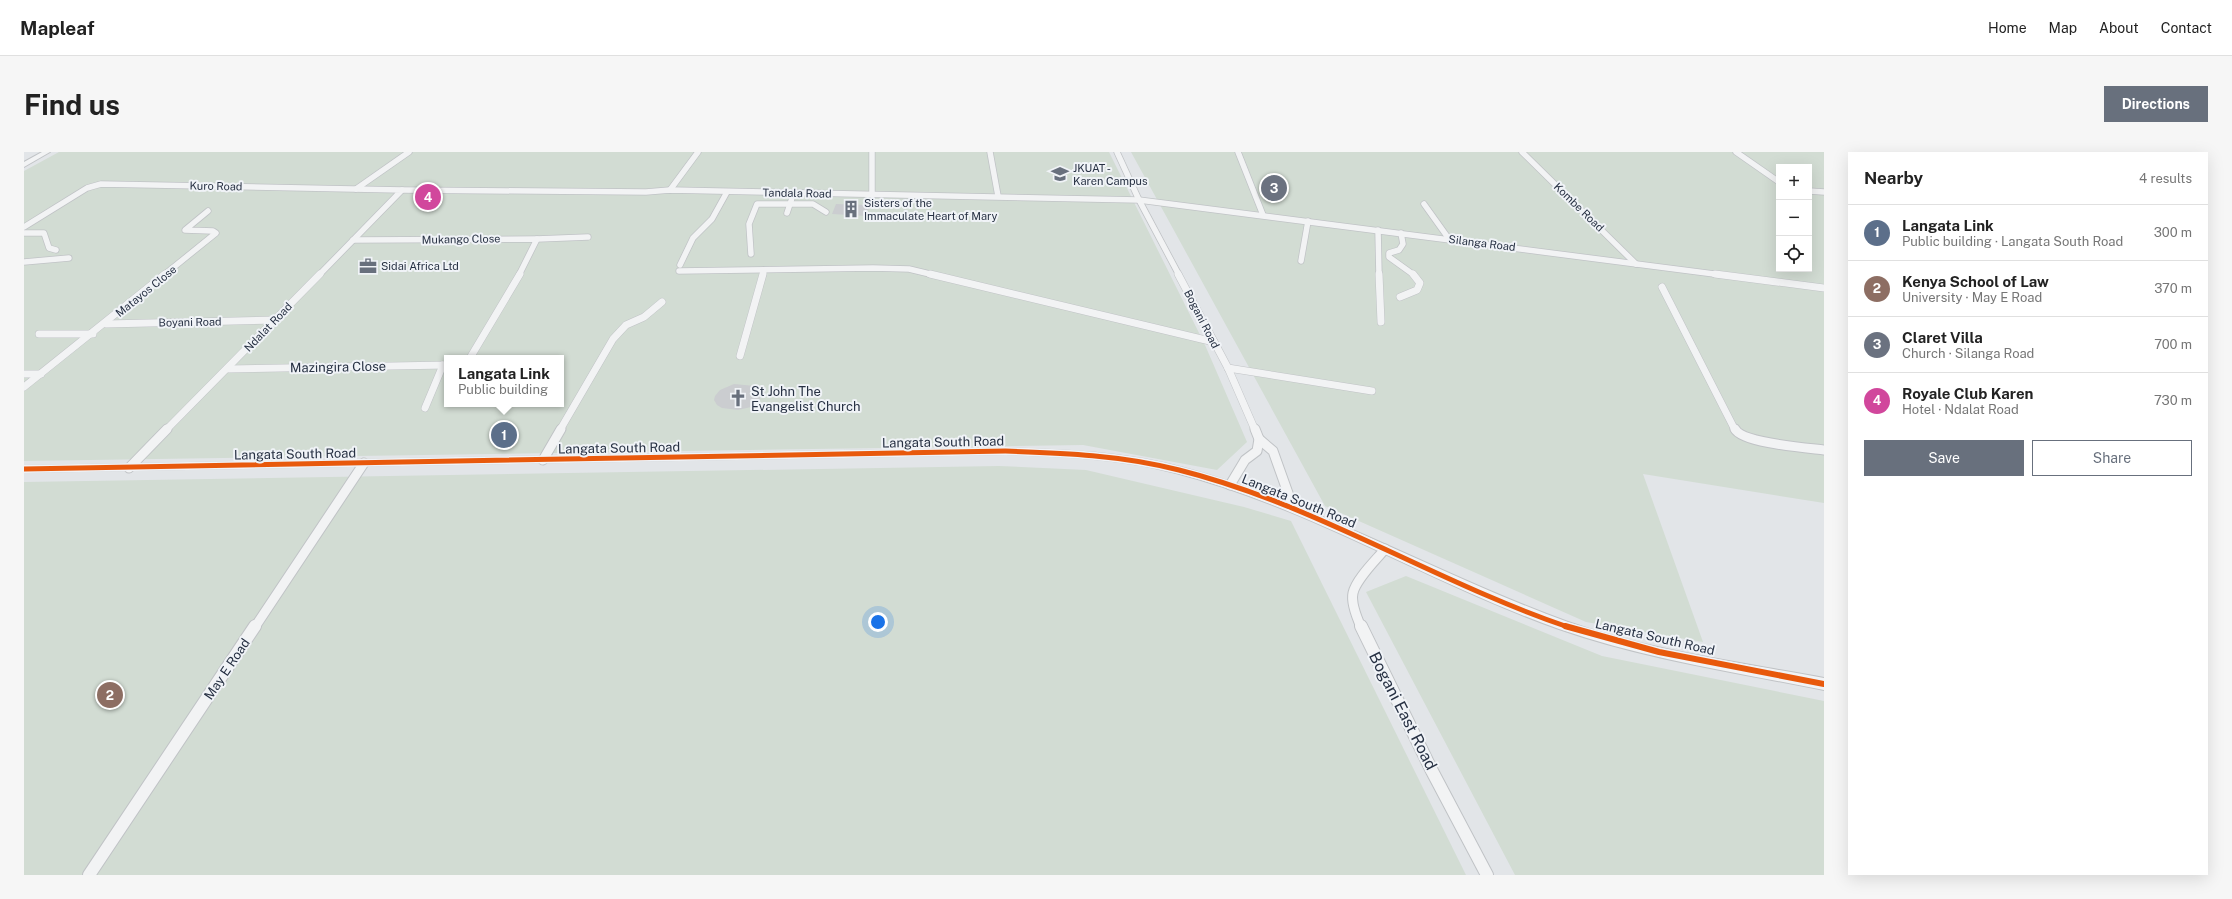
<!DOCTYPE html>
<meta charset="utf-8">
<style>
body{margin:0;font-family:"Public Sans",sans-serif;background:#f6f6f6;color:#222}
.controls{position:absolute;right:12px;top:12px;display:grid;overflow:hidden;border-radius:0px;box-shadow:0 4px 16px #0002}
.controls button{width:36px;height:36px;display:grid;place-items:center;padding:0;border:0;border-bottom:1px solid #e0e0e0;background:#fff;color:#222;font:20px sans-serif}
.you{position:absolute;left:854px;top:470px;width:14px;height:14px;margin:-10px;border:3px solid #fff;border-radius:50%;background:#1a73e8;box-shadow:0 0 0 6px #1a73e833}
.badge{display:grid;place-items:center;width:26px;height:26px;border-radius:50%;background:#68707d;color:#fff;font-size:13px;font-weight:700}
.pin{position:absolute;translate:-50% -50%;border:2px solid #fff;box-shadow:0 1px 4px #0006}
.popup{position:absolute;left:420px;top:203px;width:120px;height:52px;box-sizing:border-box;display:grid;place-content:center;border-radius:0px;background:#fff;filter:drop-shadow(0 1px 3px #0005);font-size:13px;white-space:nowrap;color:#767676}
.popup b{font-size:15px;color:#222}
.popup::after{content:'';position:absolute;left:50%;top:100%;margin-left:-8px;border:8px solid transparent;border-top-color:#fff}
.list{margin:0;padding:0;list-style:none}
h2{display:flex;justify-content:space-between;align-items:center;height:52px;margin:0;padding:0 16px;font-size:17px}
h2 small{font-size:13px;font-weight:400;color:#767676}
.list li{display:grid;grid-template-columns:26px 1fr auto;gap:12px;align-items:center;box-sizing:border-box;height:56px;padding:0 16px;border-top:1px solid #e0e0e0}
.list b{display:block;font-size:15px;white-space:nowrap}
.list p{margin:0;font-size:13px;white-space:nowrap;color:#767676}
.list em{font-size:13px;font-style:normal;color:#767676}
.actions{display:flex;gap:8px;padding:12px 16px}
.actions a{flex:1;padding:9px 0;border:1px solid #68707d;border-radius:0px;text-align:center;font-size:14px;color:#68707d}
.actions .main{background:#68707d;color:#fff}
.icon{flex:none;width:22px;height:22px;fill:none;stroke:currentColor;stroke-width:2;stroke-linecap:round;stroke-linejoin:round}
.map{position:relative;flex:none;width:1800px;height:723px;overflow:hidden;border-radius:0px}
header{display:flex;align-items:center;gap:24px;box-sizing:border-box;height:56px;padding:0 20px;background:#fff;border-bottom:1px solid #e0e0e0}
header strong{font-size:19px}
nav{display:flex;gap:22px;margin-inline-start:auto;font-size:14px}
.intro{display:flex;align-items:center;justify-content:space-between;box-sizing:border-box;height:96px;padding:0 24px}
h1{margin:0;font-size:28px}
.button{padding:10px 18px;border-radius:0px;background:#68707d;color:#fff;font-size:14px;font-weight:700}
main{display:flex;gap:24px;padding:0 24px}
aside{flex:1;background:#fff;border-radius:0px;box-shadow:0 4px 16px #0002}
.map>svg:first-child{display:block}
.green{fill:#d2dcd3;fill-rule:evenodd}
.building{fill:#cbcdd0}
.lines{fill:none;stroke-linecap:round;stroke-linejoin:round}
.minor-far3-casing{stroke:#c0c3c6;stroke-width:7}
.minor-far2-casing{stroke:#c0c3c6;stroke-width:8}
.minor-far1-casing{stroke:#c0c3c6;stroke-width:11}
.minor-casing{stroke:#c0c3c6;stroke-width:14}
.tertiary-casing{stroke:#c0c3c6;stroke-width:2}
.minor-far3{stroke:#f2f3f4;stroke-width:5.5}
.minor-far2{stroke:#f2f3f4;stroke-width:7}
.minor-far1{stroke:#f2f3f4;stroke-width:9}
.minor{stroke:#f2f3f4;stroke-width:12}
.tertiary{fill:#f2f3f4;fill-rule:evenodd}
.cycleway-far1-casing{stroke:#f0f3f7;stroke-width:8}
.cycleway-casing{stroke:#f0f3f7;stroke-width:9}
.cycleway-far1{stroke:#e8590c;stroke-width:5}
.cycleway{stroke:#e8590c;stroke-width:6}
.labels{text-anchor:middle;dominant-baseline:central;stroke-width:4;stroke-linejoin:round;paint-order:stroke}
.far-poi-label{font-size:11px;fill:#273143;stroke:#f0f3f7;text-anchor:start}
.far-street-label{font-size:11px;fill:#273143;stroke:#f0f3f7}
.street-label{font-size:13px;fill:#273143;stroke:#f0f3f7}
.poi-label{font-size:13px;fill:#273143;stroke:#f0f3f7;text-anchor:start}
.near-street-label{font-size:16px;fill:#273143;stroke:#f0f3f7}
</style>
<header>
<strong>Mapleaf</strong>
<nav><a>Home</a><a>Map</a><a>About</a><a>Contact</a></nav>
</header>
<div class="intro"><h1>Find us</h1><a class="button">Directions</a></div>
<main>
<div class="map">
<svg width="1800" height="723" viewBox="0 0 1800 723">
<rect width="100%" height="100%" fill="#e2e5e8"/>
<g class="green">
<path d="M35 0H1085L1181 193 1223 290 1193 318 1059 293 0 309V19ZM423 206H537V252H423Z"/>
<path d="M1107 0H1800V351L1619 322 1679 490 1562 470 1301 354ZM1755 15H1785V117H1755Z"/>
<path d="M975 314 1062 318 1220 355 1267 369 1442 723H0V330Z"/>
<path d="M1382 424 1578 504 1800 549V723H1491L1342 440Z"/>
</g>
<g class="building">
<path d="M812 52 846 53 842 64 808 62Z"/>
<path d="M710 232 731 234 737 239 736 248 727 255 714 258 698 256 693 253 690 248 691 244 696 238Z"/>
</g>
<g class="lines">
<g class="minor-far3-casing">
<g id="minor-far3">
<path d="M848 0V43"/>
<path d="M966 0 974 44"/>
<path d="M1093 0 1115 48 1155 123"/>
<path d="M1214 0 1239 63"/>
<path d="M1498 0 1612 112"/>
<path d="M1712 0 1755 30"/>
<path d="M332 37 385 0"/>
<path d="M378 38 622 40 646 38 1115 48 1698 123"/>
<path d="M646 38 674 0"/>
<path d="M1785 39 1800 40"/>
<path d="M1400 52 1425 87"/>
<path d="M763 61 768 46"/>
<path d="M0 75 63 36 77 32 378 38 295 123"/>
<path d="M1354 78 1355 123"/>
<path d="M0 81H20L25 96 32 98"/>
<path d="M1377 81 1379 92 1375 98 1365 101V105L1390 123"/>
<path d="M513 87 564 85"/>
<path d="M329 88 513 87 495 123"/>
<path d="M727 102 725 72 733 52H789L802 60"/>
<path d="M1277 109 1284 69"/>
<path d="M0 110 45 106"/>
<path d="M656 113 669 86 688 67 703 40"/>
<path d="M655 119 849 116 885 117 910 123"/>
<path d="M140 123 192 81 189 79 161 78 184 59"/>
<path d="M739 123 740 118"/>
</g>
</g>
<g class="minor-far2-casing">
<g id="minor-far2">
<path d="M906 122 1190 190"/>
<path d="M1154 122 1204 216 1231 278"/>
<path d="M1355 122 1357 170"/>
<path d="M1691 122 1800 136"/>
<path d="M1638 135 1711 278"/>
<path d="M1376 145 1393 138 1396 131 1389 122"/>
<path d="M82 172 251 168"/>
<path d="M15 182H69"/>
<path d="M716 204 739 122"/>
<path d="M446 206 496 122"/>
<path d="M1204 216 1348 239"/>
<path d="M205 217 423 213"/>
<path d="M0 222H17"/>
<path d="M0 235 141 122"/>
<path d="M401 256 419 213"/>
<path d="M142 278 296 122"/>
<path d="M536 278 589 187 602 173 620 165 638 150"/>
</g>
</g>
<g class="minor-far1-casing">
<g id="minor-far1">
<path d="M1711 277C1718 291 1784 296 1800 298"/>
<path d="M1235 287 1249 299 1269 355"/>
<path d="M519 308 537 277"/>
<path d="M105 316 143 277"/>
<path d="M1206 333 1221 308 1233 299 1235 287 1231 277"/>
<path d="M231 475 340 311"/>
<path d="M1337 475C1333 466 1327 450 1329 441 1332 427 1352 408 1361 397"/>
</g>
</g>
<g class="minor-casing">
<g id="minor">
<path d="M1337 474 1408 619 1463 723"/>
<path d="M65 723 231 474"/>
</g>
</g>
<g class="tertiary-casing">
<g id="tertiary">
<path d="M18 0H26L0 15V10Z"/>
<path d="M981 296C1041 298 1102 300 1160 316 1294 352 1414 423 1544 470 1626 499 1714 510 1800 526V538C1711 520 1621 507 1535 477 1405 431 1287 356 1152 321 1097 306 1038 304 981 302L0 320V314Z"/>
</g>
</g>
<use href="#minor-far3" class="minor-far3"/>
<use href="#minor-far2" class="minor-far2"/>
<use href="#minor-far1" class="minor-far1"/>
<use href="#minor" class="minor"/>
<use href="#tertiary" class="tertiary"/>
<g class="cycleway-far1-casing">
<path id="cycleway-far1" d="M0 317 981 299C1039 301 1098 303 1155 318 1291 352 1411 430 1544 475"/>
</g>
<g class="cycleway-casing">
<path id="cycleway" d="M1541 474 1635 500 1800 532"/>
</g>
<use href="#cycleway-far1" class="cycleway-far1"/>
<use href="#cycleway" class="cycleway"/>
</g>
<defs>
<g id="university-bare" transform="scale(1.38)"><path d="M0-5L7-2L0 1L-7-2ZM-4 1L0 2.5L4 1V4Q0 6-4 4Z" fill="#68707d" stroke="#f0f3f7" stroke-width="2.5" paint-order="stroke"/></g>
<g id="building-bare" transform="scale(1.38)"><path d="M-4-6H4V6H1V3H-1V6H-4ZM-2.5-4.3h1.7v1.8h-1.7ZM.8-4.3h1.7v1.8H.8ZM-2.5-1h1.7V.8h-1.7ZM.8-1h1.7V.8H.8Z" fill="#68707d" stroke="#f0f3f7" stroke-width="2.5" paint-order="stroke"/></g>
<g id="office-bare" transform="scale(1.38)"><path d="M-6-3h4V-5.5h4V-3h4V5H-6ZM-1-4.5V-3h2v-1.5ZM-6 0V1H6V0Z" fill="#68707d" stroke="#f0f3f7" stroke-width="2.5" paint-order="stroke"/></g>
<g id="church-bare" transform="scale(1.38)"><path d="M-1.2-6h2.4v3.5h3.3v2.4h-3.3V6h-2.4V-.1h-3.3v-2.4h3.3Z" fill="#68707d" stroke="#f0f3f7" stroke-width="2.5" paint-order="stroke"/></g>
</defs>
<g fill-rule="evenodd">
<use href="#university-bare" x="1036" y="22"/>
<use href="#building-bare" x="827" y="57"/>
<use href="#office-bare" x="344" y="114"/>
<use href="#church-bare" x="714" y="246"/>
</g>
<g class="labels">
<g class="far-poi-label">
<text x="1049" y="16">JKUAT -<tspan x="1049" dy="13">Karen Campus</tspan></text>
<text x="840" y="51">Sisters of the<tspan x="840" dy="13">Immaculate Heart of Mary</tspan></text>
<text x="357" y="114">Sidai Africa Ltd</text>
</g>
<g class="far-street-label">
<text transform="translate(192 34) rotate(1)">Kuro Road</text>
<text transform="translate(773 41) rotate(1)">Tandala Road</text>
<text transform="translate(1555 55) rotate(44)">Kombe Road</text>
<text transform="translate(437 87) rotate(-1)">Mukango Close</text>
<text transform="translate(1458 91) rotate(7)">Silanga Road</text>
<text transform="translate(122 139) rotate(-39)">Matayos Close</text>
<text transform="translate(1178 167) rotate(63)">Bogani Road</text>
<text transform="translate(166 170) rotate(-1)">Boyani Road</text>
<text transform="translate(244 175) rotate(-46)">Ndalat Road</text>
</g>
<g class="street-label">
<text transform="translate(314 215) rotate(-1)">Mazingira Close</text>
<text transform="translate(919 290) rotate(-1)">Langata South Road</text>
<text transform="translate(595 296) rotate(-1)">Langata South Road</text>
<text transform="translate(271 302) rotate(-1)">Langata South Road</text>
<text transform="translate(1275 349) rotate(22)">Langata South Road</text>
<text transform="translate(1631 485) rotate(13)">Langata South Road</text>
<text transform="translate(203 517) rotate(-56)">May E Road</text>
</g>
<g class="poi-label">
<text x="727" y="239">St John The<tspan x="727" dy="15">Evangelist Church</tspan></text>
</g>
<g class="near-street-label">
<text transform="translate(1379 559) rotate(63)">Bogani East Road</text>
</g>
</g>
</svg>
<div class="controls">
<button>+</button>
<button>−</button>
<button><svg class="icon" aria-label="locate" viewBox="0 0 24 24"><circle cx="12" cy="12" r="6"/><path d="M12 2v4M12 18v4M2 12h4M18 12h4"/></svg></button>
</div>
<div class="you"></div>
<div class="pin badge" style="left:480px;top:283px;background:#5c6f8a">1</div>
<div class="popup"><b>Langata Link</b>Public building</div>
<div class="pin badge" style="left:86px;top:543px;background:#8d6e63">2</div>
<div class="pin badge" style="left:1250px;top:36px;background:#6b7280">3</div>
<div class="pin badge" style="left:404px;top:45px;background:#d1479c">4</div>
</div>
<aside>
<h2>Nearby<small>4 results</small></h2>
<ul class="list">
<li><span class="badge" style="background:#5c6f8a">1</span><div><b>Langata Link</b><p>Public building · Langata South Road</p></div><em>300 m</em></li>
<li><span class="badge" style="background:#8d6e63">2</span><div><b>Kenya School of Law</b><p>University · May E Road</p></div><em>370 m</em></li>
<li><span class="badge" style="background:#6b7280">3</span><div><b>Claret Villa</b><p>Church · Silanga Road</p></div><em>700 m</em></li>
<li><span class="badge" style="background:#d1479c">4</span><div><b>Royale Club Karen</b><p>Hotel · Ndalat Road</p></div><em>730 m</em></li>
</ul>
<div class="actions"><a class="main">Save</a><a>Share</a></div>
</aside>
</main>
